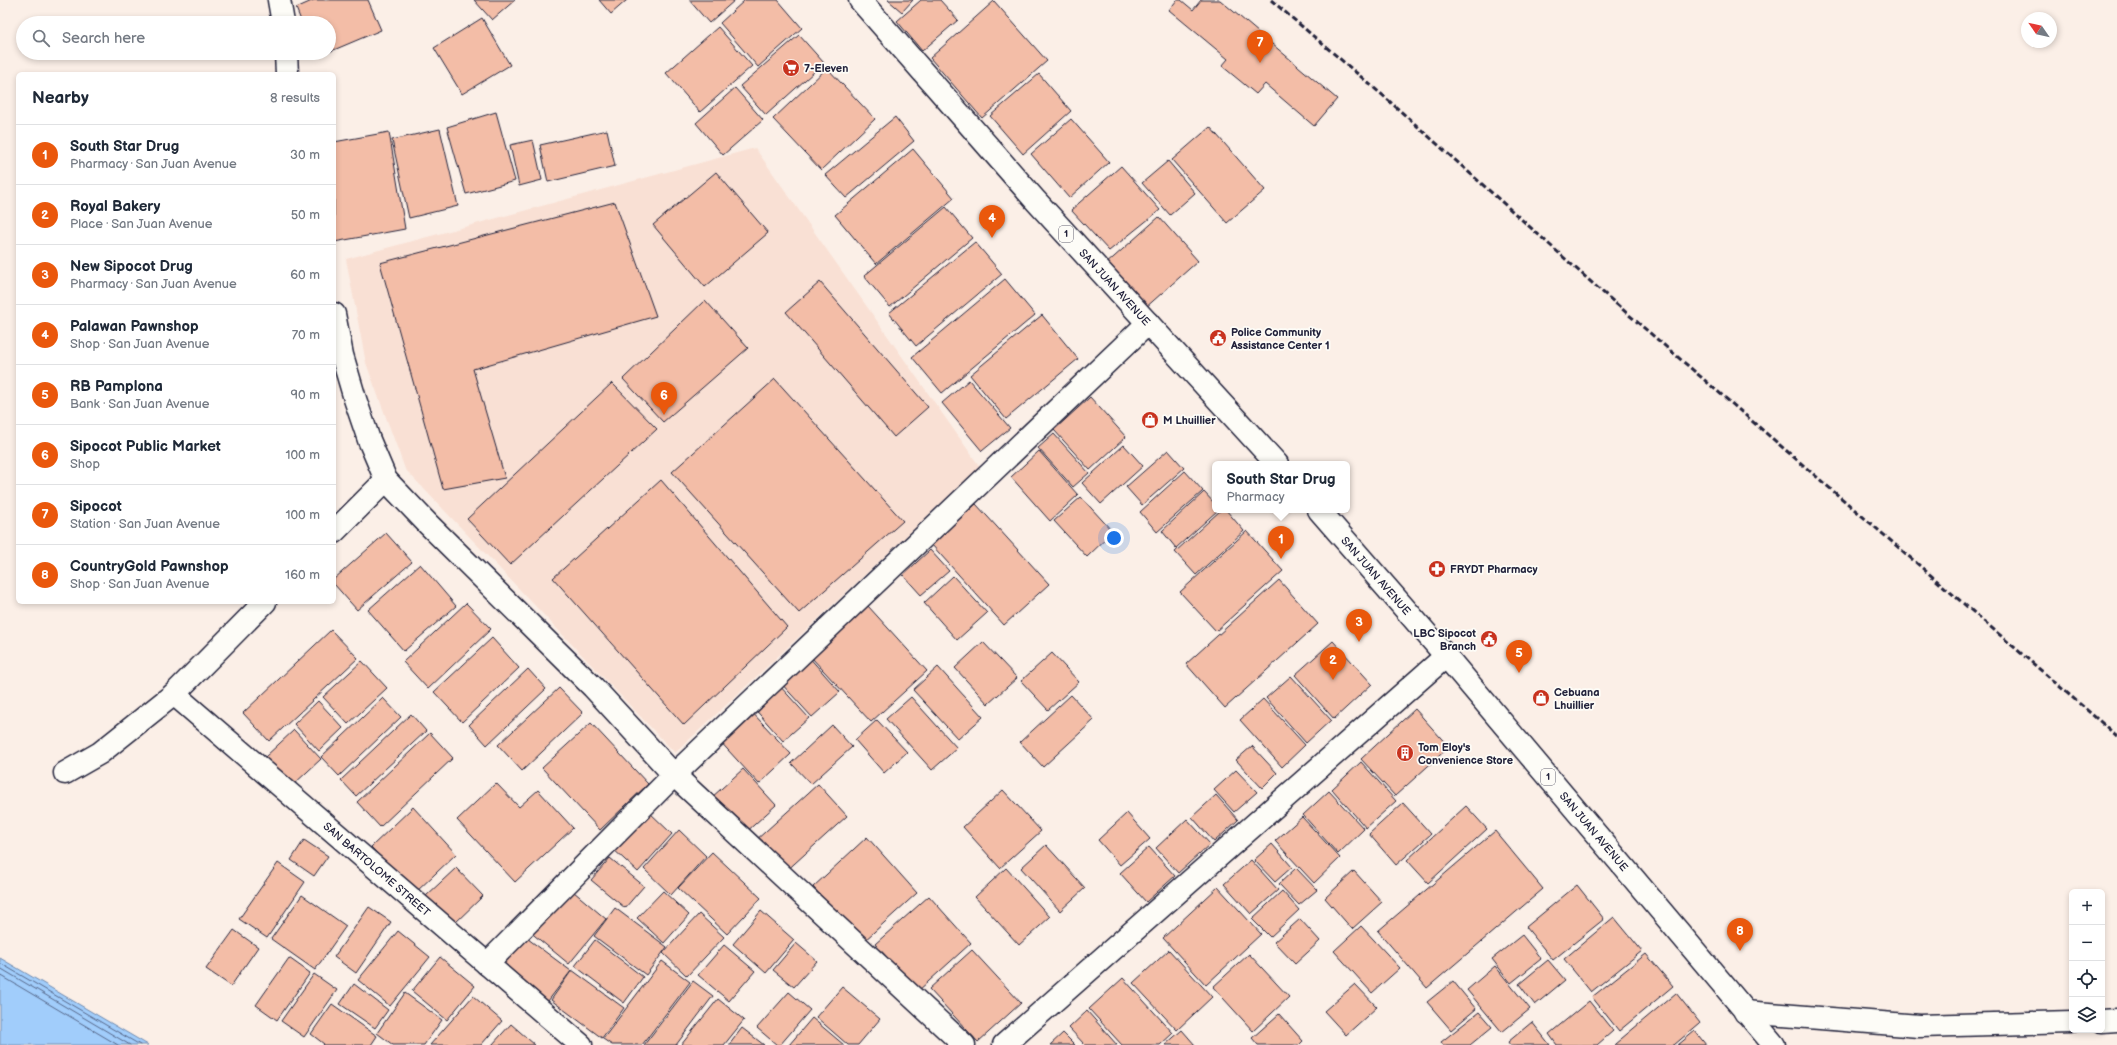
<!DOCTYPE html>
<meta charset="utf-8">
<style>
body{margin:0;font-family:"Balsamiq Sans",sans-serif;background:#f6f6f7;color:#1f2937}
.controls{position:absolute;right:12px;bottom:12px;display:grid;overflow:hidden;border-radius:6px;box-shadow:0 2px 6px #0003}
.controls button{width:36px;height:36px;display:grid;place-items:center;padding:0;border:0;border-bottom:1px solid #e0e1e3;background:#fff;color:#1f2937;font:20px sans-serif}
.compass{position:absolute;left:2021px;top:12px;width:36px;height:36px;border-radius:50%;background:#fff;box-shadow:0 2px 6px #0003;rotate:304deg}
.you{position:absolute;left:1114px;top:538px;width:14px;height:14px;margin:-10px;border:3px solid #fff;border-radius:50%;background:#1a73e8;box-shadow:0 0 0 6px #1a73e833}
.badge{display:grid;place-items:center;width:26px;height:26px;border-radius:50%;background:#ea580c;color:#fff;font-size:13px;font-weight:700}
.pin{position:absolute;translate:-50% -33px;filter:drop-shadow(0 1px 2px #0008)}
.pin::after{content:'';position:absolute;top:21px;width:14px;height:12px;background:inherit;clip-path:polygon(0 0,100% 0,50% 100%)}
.popup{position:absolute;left:1212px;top:461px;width:138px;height:52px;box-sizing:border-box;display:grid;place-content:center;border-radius:6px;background:#fff;filter:drop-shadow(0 1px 3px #0005);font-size:13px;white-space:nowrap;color:#747a83}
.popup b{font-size:15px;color:#1f2937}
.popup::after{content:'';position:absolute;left:50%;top:100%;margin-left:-8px;border:8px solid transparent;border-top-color:#fff}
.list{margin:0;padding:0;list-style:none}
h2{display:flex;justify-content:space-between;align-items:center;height:52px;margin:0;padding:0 16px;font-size:17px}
h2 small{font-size:13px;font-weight:400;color:#747a83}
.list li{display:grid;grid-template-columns:26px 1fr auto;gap:12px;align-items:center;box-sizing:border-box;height:60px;padding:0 16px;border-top:1px solid #e0e1e3}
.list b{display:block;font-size:15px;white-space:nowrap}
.list p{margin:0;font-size:13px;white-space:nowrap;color:#747a83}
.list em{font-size:13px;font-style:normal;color:#747a83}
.icon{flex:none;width:22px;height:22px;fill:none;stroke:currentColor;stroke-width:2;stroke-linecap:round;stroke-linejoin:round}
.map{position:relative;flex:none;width:2117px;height:1045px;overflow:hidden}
.search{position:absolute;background:#fff;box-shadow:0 2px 6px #0003;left:16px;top:16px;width:320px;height:44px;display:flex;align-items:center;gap:10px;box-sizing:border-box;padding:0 14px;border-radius:22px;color:#747a83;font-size:15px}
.panel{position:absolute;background:#fff;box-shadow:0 2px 6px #0003;left:16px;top:72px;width:320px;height:532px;border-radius:6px}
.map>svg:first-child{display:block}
.built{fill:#f9e0d4}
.water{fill:#a1cdfb;stroke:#6e89ae}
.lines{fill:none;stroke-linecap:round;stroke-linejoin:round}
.shore{stroke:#568;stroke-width:1}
.building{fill:#f3bda7;stroke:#22223b}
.street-casing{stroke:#22223b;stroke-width:25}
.highway-casing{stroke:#22223b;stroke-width:25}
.street{stroke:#fdfcf7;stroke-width:22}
.highway{stroke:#fdfcf7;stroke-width:22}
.rail{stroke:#22223b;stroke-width:3;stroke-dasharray:6 3;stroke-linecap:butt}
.labels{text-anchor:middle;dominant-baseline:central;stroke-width:3.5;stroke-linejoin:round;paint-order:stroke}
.shield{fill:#fdfcf7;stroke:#646373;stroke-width:1}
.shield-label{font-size:10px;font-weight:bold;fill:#22223b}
.poi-label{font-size:11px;font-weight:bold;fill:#22223b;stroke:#fdfcf7;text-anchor:start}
.street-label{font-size:11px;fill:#22223b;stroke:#fdfcf7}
</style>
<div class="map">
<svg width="2117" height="1045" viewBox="0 0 2117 1045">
<rect width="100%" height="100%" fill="#fbefe7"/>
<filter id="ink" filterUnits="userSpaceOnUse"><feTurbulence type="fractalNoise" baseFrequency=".025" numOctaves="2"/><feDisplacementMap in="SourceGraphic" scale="8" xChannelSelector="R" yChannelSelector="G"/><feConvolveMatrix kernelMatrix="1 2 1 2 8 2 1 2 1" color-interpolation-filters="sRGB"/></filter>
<g filter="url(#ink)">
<path class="built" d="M755 148 980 467 675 753 405 469 366 363 346 259Z"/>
<path class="water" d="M0 958 148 1045H0Z"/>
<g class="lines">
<g class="shore">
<path d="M0 963 140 1045"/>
<path d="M0 968 130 1045"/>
<path d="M0 975 118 1045"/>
</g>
</g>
<g class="building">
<path d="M314 0H368L381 30 329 52V23H302L296 8Z"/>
<path d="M474 0H515L492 20Z"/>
<path d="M599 0H627L611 14Z"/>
<path d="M689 0H735L709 23Z"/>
<path d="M745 0H778L802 28 758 67 720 23Z"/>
<path d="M888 0H913L902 12Z"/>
<path d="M921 0H940L958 20 922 51 897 21Z"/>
<path d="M1177 0H1181L1193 10 1201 0H1220L1337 99 1314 126 1265 84 1256 94 1222 66 1228 59 1169 10Z"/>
<path d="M994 1 1047 61 982 118 930 58Z"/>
<path d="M482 18 510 65 462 94 434 48Z"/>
<path d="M718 27 752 66 700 112 666 73Z"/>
<path d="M799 35 824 63 766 115 740 86Z"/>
<path d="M827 68 875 119 821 170 773 119Z"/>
<path d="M1039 74 1071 111 1023 154 990 116Z"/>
<path d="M735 88 763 120 723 155 696 123Z"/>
<path d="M496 112 515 181 466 194 447 127Z"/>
<path d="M895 117 914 141 846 198 825 175Z"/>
<path d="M1071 119 1109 162 1069 198 1031 154Z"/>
<path d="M1210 127 1265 190 1227 223 1172 160Z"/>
<path d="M440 129 458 206 409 218 392 140Z"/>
<path d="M607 130 615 166 548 182 540 145Z"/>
<path d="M389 132 405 229 334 242V142Z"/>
<path d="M533 140 542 180 519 186 510 145Z"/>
<path d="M913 149 954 198 876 264 835 215Z"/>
<path d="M1168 161 1195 193 1170 215 1142 183Z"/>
<path d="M1121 166 1160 210 1109 251 1071 210Z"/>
<path d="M716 172 768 233 705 287 653 225Z"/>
<path d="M615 202 656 316 473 369 505 478 443 489 380 263Z"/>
<path d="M946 207 972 238 890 307 864 276Z"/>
<path d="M1159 217 1198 261 1144 309 1105 265Z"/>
<path d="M975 242 1002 274 916 346 889 313Z"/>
<path d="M1005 279 1035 315 942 393 912 357Z"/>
<path d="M820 282 928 407 894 437 786 312Z"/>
<path d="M705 300 748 348 663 422 623 379Z"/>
<path d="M1042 315 1078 359 1006 419 970 375Z"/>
<path d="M775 379 903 521 799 613 672 472Z"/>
<path d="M969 380 1010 428 982 451 942 403Z"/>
<path d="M612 383 657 429 510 565 467 519Z"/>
<path d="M1090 397 1126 437 1090 470 1054 430Z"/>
<path d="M1054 434 1089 473 1073 487 1038 448Z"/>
<path d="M1124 445 1143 466 1101 504 1082 483Z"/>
<path d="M1168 450 1184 468 1142 505 1126 487Z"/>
<path d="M1039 451 1078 495 1050 521 1011 477Z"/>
<path d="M1185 471 1203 491 1157 532 1140 512Z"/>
<path d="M661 480 787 627 684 725 553 578Z"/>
<path d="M1204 492 1215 504V510H1218L1176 548 1162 531Z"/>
<path d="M1081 497 1113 532 1087 557 1054 521Z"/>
<path d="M976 504 1049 584 1004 625 931 544Z"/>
<path d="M1221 510H1226L1244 531 1196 575 1175 552Z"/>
<path d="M1247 531 1283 571 1216 631 1180 592Z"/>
<path d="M386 533 412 562 357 610 334 584V579Z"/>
<path d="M930 550 949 571 921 595 903 575Z"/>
<path d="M420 564 456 606 404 651 368 610Z"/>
<path d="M953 576 987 613 957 640 924 603Z"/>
<path d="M1279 580 1318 624 1225 708 1186 664Z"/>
<path d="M466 603 491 629 428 689 403 662Z"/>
<path d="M868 606 927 671 871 722 811 657Z"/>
<path d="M331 630 358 658 269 741 243 713Z"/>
<path d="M492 638 519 668 462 722 434 692Z"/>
<path d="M1333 641 1372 684 1334 719 1295 675Z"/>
<path d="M983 642 1017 678 988 704 955 668Z"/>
<path d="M1052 653 1079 682 1048 710 1021 681Z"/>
<path d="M807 655 840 692 812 717 779 681Z"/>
<path d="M362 661 387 688 348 724 323 697Z"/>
<path d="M938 667 983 717 958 739 913 690Z"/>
<path d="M528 669 546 689 487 745 469 725Z"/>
<path d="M1291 676 1331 720 1306 743 1266 698Z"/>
<path d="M778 684 809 718 783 741 753 707Z"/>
<path d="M559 688 583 713 522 771 498 745Z"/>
<path d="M1071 695 1094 720 1043 767 1020 742Z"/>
<path d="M911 697 957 748 932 770 886 719Z"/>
<path d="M383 698 401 717 339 776 321 757Z"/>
<path d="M1263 699 1305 745 1282 767 1240 720Z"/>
<path d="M318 701 343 728 319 751 294 724Z"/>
<path d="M749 709 791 754 759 784 717 738Z"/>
<path d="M1415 709 1449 747 1395 796 1361 759Z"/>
<path d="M411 714 426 731 356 796 341 780Z"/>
<path d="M877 720 907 752 884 773 855 740Z"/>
<path d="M591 723 648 784 600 830 542 768Z"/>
<path d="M832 725 852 747 811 784 791 763Z"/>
<path d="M294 730 321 759 293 785 265 757Z"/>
<path d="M430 733 453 758 380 827 357 802Z"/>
<path d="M1252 746 1277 773 1262 788 1236 760Z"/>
<path d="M1361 762 1396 801 1366 828 1332 789Z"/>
<path d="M743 769 776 805 744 834 711 798Z"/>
<path d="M1236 770 1257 792 1234 812 1214 790Z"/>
<path d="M496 783 519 807 538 790 573 828 515 882 457 820Z"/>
<path d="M818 784 847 816 784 873 755 841Z"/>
<path d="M1003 790 1041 831 1000 868 963 827Z"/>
<path d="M1329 791 1364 829 1338 854 1303 815Z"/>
<path d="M1216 795 1238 820 1214 842 1192 817Z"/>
<path d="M1403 803 1431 834 1396 865 1369 834Z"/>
<path d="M1466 806 1487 829 1428 883 1407 860Z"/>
<path d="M413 807 456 854 415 893 371 847Z"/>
<path d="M647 810 672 834 638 872 612 848Z"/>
<path d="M1127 813 1150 839 1120 865 1098 840Z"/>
<path d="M1302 817 1340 858 1314 883 1275 841Z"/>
<path d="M1187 819 1210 844 1178 873 1156 848Z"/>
<path d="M679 830 706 856 671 895 644 869Z"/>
<path d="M1495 831 1543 889 1427 988 1378 931Z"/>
<path d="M867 837 917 893 863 942 813 887Z"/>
<path d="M304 840 328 856 314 876 291 860Z"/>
<path d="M1272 844 1292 867 1275 882 1254 860Z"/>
<path d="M1046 845 1085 888 1060 911 1021 868Z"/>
<path d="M1149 847 1175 876 1146 902 1120 873Z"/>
<path d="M712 852 761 898 727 934 678 888Z"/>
<path d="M610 858 644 886 625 908 591 880Z"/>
<path d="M1251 860 1278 890 1251 914 1224 884Z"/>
<path d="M278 863 305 882 267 938 239 919Z"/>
<path d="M456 868 483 896 453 925 426 896Z"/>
<path d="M1006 868 1050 917 1019 945 975 897Z"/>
<path d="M1296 868 1317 890 1299 905 1279 884Z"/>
<path d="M1354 871 1382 902 1352 929 1325 898Z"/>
<path d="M1577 885 1604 919 1553 960 1526 927Z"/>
<path d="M567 886 606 919 569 964 529 931Z"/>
<path d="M1218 887 1261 934 1206 985 1163 938Z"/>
<path d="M663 891 689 915 664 943 637 918Z"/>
<path d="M1282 891 1299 910 1270 937 1252 919Z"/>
<path d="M302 895 346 926 315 970 271 939Z"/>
<path d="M929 896 971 943 918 991 875 944Z"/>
<path d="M369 907 391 922 356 973 334 957Z"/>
<path d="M615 908 667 947 646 975 594 936Z"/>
<path d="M761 911 794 940 766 973 733 944Z"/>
<path d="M699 914 724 937 687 976 663 953Z"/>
<path d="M1614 917 1642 951 1591 992 1564 959Z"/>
<path d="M1300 919 1320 941 1295 964 1274 942Z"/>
<path d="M1361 926 1400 968 1372 993 1334 951Z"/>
<path d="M234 930 258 947 231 986 206 969Z"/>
<path d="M398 931 430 957 390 1006 358 980Z"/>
<path d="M520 933 571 971 548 1001 497 964Z"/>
<path d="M1522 935 1541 959 1511 983 1492 959Z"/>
<path d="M595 940 643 977 624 1003 575 966Z"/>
<path d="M796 943 817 961 794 987 773 970Z"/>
<path d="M724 945 755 971 729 1001 698 975Z"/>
<path d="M972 950 1021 1003 978 1042 929 989Z"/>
<path d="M1169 950 1212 997 1177 1030 1133 983Z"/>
<path d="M1249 954 1289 997 1253 1031 1213 987Z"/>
<path d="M1646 954 1673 986 1619 1031 1592 997Z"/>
<path d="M440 957 475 986 447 1020 412 991Z"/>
<path d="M289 958 310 973 277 1020 256 1005Z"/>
<path d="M1548 960 1565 980 1535 1005 1519 984Z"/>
<path d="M662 961 690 982 642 1045H612L603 1039Z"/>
<path d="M1495 966 1530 1009 1502 1032 1467 990Z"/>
<path d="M572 970 624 1008 602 1038 551 1000Z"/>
<path d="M314 974 337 990 304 1037 281 1021Z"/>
<path d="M1123 978 1173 1033 1160 1045H1122L1089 1009Z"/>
<path d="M693 981 713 996 676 1045H644Z"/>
<path d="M1453 981 1476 1009 1451 1030 1427 1002Z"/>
<path d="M354 984 388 1010 375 1028 340 1004Z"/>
<path d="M1355 984 1377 1007 1346 1035 1324 1011Z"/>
<path d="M842 987 880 1019 858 1045H848L816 1017Z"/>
<path d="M789 992 810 1010 780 1045H777L757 1028Z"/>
<path d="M405 993 442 1020 424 1045H393L377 1033Z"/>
<path d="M1676 993 1700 1023 1674 1045H1616L1615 1044Z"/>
<path d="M473 996 502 1021 481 1045H430Z"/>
<path d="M718 999 744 1020 724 1045H681Z"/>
<path d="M1589 1001 1613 1031 1597 1045H1557L1549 1034Z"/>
<path d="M332 1004 377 1036 371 1045H323L324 1044 311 1034Z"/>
<path d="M1087 1011 1117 1045H1085L1069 1028Z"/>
<path d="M1479 1012 1492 1027 1470 1045H1443L1441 1042Z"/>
<path d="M1279 1014 1303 1041 1299 1045H1258L1252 1038Z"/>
<path d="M812 1018 844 1045H789Z"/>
<path d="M1532 1022 1550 1045H1510L1508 1042Z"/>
<path d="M511 1024 535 1045H492Z"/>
<path d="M742 1028 764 1045H729Z"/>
<path d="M1182 1030 1195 1045H1165Z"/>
<path d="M1695 1031 1706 1045H1678Z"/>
<path d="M1063 1033 1075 1045H1050Z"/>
</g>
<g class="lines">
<g class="street-casing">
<g id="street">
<path d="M279 0 283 23"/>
<path d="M286 53 287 74"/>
<path d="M334 314 342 355 355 399 369 440 386 480 428 524 593 687 674 775 964 1045"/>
<path d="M334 532 386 480"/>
<path id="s1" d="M174 694 581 1045"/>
<path d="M65 773 100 753 174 694 265 602"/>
<path d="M487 964 674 775 1148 323"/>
<path d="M1745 1012 1919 1026 2072 1022"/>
<path d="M2102 1021 2117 1020"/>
<path d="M1004 1045 1446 656"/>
</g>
</g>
<g class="highway-casing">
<g id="highway">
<path id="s2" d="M860 0 1036 201 1277 464"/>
<path id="s3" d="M1319 510 1446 656 1774 1045"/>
</g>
</g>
<use href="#street" class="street"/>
<use href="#highway" class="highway"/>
<path class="rail" d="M1271 0 1387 99 1599 289 2117 736"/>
</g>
</g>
<defs>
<g id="supermarket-disc" transform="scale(0.9)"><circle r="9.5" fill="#c8321e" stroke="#fdfcf7"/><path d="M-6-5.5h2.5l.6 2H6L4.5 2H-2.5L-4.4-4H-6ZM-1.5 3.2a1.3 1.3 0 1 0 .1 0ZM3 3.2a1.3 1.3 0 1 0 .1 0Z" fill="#fff"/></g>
<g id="civic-disc" transform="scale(0.9)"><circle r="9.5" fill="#c8321e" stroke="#fdfcf7"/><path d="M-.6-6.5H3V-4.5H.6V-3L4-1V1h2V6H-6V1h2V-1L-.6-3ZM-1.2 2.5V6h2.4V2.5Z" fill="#fff"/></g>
<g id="shop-disc" transform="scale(0.9)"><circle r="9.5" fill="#c8321e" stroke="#fdfcf7"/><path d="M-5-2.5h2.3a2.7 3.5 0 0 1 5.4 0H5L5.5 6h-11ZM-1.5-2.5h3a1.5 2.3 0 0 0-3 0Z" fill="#fff"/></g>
<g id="pharmacy-disc" transform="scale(0.9)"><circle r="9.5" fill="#c8321e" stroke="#fdfcf7"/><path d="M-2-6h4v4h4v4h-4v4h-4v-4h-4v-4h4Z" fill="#fff"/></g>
<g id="building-disc" transform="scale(0.9)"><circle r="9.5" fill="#c8321e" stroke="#fdfcf7"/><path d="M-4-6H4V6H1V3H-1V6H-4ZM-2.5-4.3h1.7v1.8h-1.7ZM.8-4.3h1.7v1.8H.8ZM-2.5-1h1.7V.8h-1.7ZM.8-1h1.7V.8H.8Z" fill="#fff"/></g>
</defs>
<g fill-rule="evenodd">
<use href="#supermarket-disc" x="791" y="68"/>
<use href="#civic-disc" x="1218" y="338"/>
<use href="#shop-disc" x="1150" y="420"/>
<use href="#pharmacy-disc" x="1437" y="569"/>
<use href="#civic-disc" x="1489" y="639"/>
<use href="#shop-disc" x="1541" y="698"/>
<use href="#building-disc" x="1405" y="753"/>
</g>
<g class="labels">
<g class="shield">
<rect x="1059" y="226" width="14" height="16" rx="3"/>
<rect x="1541" y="769" width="14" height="16" rx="3"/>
</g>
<g class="shield-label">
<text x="1066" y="234">1</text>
<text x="1548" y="777">1</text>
</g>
<g class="poi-label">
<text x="804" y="68">7-Eleven</text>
<text x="1231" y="332">Police Community<tspan x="1231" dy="13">Assistance Center 1</tspan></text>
<text x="1163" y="420">M Lhuillier</text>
<text x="1450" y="569">FRYDT Pharmacy</text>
<text x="1476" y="633" text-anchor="end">LBC Sipocot<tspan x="1476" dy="13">Branch</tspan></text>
<text x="1554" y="692">Cebuana<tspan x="1554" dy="13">Lhuillier</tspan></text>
<text x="1418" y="747">Tom Eloy's<tspan x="1418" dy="13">Convenience Store</tspan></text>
</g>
<g class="street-label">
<text stroke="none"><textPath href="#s2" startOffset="384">SAN JUAN AVENUE</textPath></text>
<text stroke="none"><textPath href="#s3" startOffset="87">SAN JUAN AVENUE</textPath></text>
<text stroke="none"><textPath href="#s3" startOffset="423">SAN JUAN AVENUE</textPath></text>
<text stroke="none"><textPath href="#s1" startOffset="268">SAN BARTOLOME STREET</textPath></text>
</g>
</g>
</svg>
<div class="controls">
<button>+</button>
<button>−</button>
<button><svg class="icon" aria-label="locate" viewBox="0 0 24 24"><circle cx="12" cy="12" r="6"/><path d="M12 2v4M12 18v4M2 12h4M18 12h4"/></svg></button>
<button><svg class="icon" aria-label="layers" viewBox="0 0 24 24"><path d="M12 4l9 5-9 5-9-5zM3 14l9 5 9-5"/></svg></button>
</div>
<svg class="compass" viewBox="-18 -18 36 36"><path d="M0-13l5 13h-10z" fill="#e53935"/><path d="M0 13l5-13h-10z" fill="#747a83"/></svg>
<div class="you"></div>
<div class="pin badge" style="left:1281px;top:559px">1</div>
<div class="popup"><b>South Star Drug</b>Pharmacy</div>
<div class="pin badge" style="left:1333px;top:680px">2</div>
<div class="pin badge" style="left:1359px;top:642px">3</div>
<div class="pin badge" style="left:992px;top:238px">4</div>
<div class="pin badge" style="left:1519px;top:673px">5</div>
<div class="pin badge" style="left:664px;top:415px">6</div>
<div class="pin badge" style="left:1260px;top:63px">7</div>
<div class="pin badge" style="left:1740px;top:951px">8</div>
<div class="search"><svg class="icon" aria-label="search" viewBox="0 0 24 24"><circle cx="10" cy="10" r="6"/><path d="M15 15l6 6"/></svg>Search here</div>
<section class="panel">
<h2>Nearby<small>8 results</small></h2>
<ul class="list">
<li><span class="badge">1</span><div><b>South Star Drug</b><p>Pharmacy · San Juan Avenue</p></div><em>30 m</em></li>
<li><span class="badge">2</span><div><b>Royal Bakery</b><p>Place · San Juan Avenue</p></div><em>50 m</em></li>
<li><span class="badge">3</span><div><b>New Sipocot Drug</b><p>Pharmacy · San Juan Avenue</p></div><em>60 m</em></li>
<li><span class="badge">4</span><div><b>Palawan Pawnshop</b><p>Shop · San Juan Avenue</p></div><em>70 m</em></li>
<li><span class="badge">5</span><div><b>RB Pamplona</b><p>Bank · San Juan Avenue</p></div><em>90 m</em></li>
<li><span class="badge">6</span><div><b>Sipocot Public Market</b><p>Shop</p></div><em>100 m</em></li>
<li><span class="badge">7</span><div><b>Sipocot</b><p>Station · San Juan Avenue</p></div><em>100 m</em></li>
<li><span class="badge">8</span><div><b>CountryGold Pawnshop</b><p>Shop · San Juan Avenue</p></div><em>160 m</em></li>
</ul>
</section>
</div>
